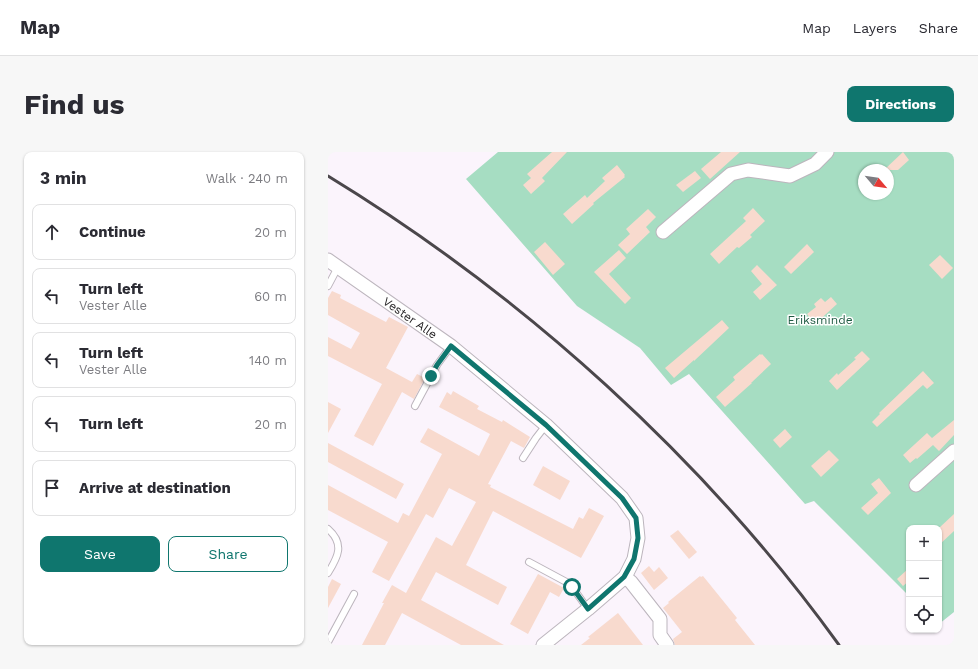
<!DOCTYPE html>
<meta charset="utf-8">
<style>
body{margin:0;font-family:"Work Sans",sans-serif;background:#f7f7f7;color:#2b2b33}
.controls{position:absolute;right:12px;bottom:12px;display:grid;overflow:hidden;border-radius:8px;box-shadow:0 1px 3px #0004}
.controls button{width:36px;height:36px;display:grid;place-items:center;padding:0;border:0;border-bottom:1px solid #e1e1e2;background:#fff;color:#2b2b33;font:20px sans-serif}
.compass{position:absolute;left:530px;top:12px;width:36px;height:36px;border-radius:50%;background:#fff;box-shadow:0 1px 3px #0004;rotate:119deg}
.stop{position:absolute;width:12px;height:12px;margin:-9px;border:3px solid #0f766e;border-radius:50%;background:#fff}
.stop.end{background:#0f766e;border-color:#fff;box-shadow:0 1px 4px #0008}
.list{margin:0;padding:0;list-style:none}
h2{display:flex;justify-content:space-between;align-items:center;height:52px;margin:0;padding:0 16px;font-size:17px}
h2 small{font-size:13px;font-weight:400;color:#7c7c81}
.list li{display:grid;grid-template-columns:26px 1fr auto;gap:12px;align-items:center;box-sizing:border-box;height:56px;margin:0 8px 8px;padding:0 8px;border:1px solid #e1e1e2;border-radius:8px}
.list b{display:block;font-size:15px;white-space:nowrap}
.list p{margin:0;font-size:13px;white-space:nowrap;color:#7c7c81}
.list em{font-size:13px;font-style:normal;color:#7c7c81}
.actions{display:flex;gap:8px;padding:12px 16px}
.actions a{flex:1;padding:9px 0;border:1px solid #0f766e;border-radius:8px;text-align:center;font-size:14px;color:#0f766e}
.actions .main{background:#0f766e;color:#fff}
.icon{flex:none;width:22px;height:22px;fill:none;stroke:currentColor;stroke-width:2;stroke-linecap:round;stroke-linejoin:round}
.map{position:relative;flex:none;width:626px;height:493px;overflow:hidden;border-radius:8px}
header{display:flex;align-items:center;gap:24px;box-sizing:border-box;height:56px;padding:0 20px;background:#fff;border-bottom:1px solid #e1e1e2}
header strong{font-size:19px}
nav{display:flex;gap:22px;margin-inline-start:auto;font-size:14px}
.intro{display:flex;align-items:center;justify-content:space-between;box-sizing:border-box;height:96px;padding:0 24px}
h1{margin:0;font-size:28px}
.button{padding:10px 18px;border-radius:8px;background:#0f766e;color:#fff;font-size:14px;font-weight:700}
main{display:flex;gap:24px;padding:0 24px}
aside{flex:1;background:#fff;border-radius:8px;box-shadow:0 1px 3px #0004}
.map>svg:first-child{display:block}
.green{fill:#a6ddc2;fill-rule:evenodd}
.building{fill:#f8dace}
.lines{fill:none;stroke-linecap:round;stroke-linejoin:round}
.service-casing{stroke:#bcb5bd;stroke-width:8}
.minor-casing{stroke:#bcb5bd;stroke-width:15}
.service{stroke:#fff;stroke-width:6}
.minor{stroke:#fff;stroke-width:13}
.rail{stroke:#4b474b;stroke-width:3}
.route{stroke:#0f766e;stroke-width:5}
.labels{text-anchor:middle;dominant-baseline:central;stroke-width:3;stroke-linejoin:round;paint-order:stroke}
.street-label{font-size:12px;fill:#1b191b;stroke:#fff}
.park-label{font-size:12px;fill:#1f5b43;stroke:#fff}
</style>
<header>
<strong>Map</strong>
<nav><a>Map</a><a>Layers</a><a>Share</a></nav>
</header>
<div class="intro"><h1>Find us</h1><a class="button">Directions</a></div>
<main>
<aside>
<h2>3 min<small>Walk · 240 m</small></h2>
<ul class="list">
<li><svg class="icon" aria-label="ahead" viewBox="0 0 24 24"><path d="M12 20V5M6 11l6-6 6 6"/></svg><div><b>Continue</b></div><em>20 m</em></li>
<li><svg class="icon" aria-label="left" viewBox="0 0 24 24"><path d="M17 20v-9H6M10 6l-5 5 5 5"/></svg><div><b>Turn left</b><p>Vester Alle</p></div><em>60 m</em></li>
<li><svg class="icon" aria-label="left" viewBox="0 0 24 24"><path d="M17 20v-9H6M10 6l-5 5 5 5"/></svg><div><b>Turn left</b><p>Vester Alle</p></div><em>140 m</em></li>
<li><svg class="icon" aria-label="left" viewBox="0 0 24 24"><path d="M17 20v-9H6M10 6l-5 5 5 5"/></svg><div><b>Turn left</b></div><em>20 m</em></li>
<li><svg class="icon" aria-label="arrive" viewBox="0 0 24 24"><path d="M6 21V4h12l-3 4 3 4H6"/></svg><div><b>Arrive at destination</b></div></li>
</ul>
<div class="actions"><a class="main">Save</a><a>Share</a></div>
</aside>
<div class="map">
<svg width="626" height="493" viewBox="0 0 626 493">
<rect width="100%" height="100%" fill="#fbf4fc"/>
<path class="green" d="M170 0H626V460L611 472V376H581V444L486 349 477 352 361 222 343 233 312 196 249 154 138 27ZM536 18H560V42H536Z"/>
<g class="building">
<path d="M224 0H239L214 26 217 29 215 31 203 42 195 33 203 26 199 22Z"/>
<path d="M393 0H412L382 27 373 17Z"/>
<path d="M575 0 581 8 570 18H556Z"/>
<path d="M289 13 297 23 296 24 297 25 265 51 266 52 244 72 235 62 257 43 259 46 277 29 274 26Z"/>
<path d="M367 19 373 26 355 40 348 33Z"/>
<path d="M425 56 437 69 422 83 424 85 411 96 409 95 391 112 382 102 418 69 415 66Z"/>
<path d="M320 57 328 65 318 75 322 80 299 102 290 93 302 82 298 77Z"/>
<path d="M217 90 237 112 225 123 206 100Z"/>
<path d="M479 92 486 100 463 122 456 115Z"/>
<path d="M291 98 298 106 281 122 303 146 297 152 266 120Z"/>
<path d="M612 103 625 116 614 127 601 113Z"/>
<path d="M429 113 449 133 432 148 425 140 434 132 423 119Z"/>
<path d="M4 139 13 143 12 146 58 170 61 165 80 175 58 216 84 230 89 222 97 226 86 247 74 240 45 294 26 284 54 232 0 204V185L23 197 32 181 0 163V146Z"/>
<path d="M503 145 509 152 487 172 479 162 488 155 486 152 493 146 497 150Z"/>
<path d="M394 168 401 176 366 209V208L346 226 337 216Z"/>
<path d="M534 199 542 207 509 238 501 229 509 221 510 223 528 207 526 206Z"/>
<path d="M432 202 433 203 434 202 443 212 423 231H424L397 255 388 245 407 228 405 225Z"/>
<path d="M595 219 606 231 599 237 595 233 549 275 544 270 552 262 551 261Z"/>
<path d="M125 239 151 254 149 257 174 270 175 268 202 285 196 296 183 289 160 332 163 333 162 335 245 377 251 365 255 367 261 356 276 364 253 406 165 359 138 413 179 435 170 453 108 420 93 448 176 493H133L74 461 57 493H34L56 451H54L64 433 78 441 108 385 124 394 148 350 121 336 105 366 98 362 61 429 44 420 60 390 0 358V333L70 371 75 361 81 364 114 302 92 290 100 276 151 304 162 282 111 255 119 240 123 243Z"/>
<path d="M0 250 13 257 0 281Z"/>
<path d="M626 268V283L611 299 605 293 589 307 588 306 582 311 575 303 599 281 604 286Z"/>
<path d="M457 277 464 285 452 296 445 288Z"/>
<path d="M0 291 76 332 68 347 0 310Z"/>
<path d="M501 298 511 308 493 325 483 314Z"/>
<path d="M215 314 242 329 232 348 205 333Z"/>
<path d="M551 326 563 341 540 363 533 356 550 341 543 332Z"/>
<path d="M626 362V379L611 393V376Z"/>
<path d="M350 378 369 400 361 407 342 384Z"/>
<path d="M321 414 326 420 331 415 340 426 326 438 313 421Z"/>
<path d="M581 416V429L575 434 569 427Z"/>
<path d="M210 422 236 436 231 445 222 440 200 482 182 472Z"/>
<path d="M372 424 373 425 375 424 409 466 407 468 427 493H347L345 487 354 480 335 456 341 451 340 450Z"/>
<path d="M4 427 13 432 0 456V435Z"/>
<path d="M290 461 315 493H253L262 486 260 485Z"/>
</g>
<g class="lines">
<g class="service-casing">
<g id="service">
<path d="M0 134 10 115"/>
<path d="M87 254 109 213 123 194"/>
<path d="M195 306 208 286 218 273"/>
<path d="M0 377C17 392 10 405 0 421"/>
<path d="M201 410 242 432 260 457"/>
<path d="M0 490 26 442"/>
</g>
</g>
<g class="minor-casing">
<g id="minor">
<path d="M335 80 403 22 420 18 462 24 487 12 499 0"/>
<path d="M0 108 123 194 218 273 294 346 308 366 310 386 306 407 297 425 260 457 215 493"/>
<path d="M588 333 626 299"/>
<path d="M297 425 303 430 332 467V483L339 493"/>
</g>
</g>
<use href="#service" class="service"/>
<use href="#minor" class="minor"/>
<path class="rail" d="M0 24C195 143 377 307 511 493"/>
</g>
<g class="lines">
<path class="route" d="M103 224 109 213 123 194 218 273 294 346 308 366 310 386 306 407 296 425 260 457 244 435"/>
</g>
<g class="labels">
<g class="street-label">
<text transform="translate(82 166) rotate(35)">Vester Alle</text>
</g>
<g class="park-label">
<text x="492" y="168">Eriksminde</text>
</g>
</g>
</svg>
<div class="controls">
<button>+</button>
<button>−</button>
<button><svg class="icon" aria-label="locate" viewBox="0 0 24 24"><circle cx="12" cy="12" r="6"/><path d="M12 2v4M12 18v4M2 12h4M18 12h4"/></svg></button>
</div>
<svg class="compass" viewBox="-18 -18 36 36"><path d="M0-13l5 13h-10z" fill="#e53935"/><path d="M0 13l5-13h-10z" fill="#7c7c81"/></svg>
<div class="stop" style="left:244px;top:435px"></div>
<div class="stop end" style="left:103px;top:224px"></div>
</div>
</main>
